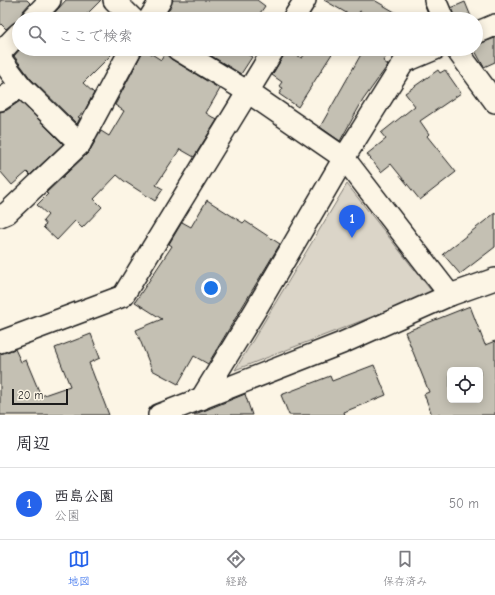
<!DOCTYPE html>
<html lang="ja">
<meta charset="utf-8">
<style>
body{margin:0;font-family:"Comic Neue","Klee One",sans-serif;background:#f2f2f3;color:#2b2b33}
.controls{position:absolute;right:12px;bottom:12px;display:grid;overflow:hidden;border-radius:6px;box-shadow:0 2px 10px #0003}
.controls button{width:36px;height:36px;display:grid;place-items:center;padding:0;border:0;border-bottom:1px solid #e1e1e2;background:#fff;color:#2b2b33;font:20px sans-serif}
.scale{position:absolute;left:12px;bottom:10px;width:56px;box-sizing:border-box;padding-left:4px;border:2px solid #1c1c1c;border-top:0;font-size:11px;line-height:14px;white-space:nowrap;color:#1c1c1c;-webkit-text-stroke:3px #fcf5e5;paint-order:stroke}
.you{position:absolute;left:211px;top:288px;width:14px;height:14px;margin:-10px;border:3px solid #fff;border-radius:50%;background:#1a73e8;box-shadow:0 0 0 6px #1a73e833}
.badge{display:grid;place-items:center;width:26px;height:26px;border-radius:50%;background:#2563eb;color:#fff;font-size:13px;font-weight:700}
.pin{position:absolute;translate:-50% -33px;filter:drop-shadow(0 1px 2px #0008)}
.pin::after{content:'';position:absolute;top:21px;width:14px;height:12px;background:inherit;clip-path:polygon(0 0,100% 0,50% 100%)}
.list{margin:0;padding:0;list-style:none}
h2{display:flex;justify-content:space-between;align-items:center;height:52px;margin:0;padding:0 16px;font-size:17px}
h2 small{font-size:13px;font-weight:400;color:#7c7c81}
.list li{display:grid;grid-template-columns:26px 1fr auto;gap:12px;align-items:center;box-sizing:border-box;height:72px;padding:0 16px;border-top:1px solid #e1e1e2}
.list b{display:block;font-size:15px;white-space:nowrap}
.list p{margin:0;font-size:13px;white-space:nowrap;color:#7c7c81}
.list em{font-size:13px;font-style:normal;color:#7c7c81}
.icon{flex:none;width:22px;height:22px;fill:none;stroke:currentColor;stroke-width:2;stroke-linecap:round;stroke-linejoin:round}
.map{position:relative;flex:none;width:495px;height:415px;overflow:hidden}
.search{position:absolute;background:#fff;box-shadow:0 2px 10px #0003;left:12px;right:12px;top:12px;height:44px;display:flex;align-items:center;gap:10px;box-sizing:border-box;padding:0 14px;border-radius:22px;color:#7c7c81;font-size:15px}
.sheet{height:124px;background:#fff}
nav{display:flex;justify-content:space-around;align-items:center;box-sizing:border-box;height:56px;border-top:1px solid #e1e1e2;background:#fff;font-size:11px;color:#7c7c81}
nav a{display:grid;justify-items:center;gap:2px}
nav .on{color:#2563eb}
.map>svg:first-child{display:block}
.green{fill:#dbd5c8;stroke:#7c7872}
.building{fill:#c4c0b3;stroke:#1c1c1c;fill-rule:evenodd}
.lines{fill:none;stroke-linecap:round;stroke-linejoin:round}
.street-casing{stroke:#1c1c1c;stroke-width:24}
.street{stroke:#fcf5e5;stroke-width:21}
</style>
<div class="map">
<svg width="495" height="415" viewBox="0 0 495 415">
<rect width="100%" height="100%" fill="#fcf5e5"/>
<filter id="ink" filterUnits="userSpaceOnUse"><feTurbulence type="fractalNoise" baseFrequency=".025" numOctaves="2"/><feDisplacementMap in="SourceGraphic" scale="8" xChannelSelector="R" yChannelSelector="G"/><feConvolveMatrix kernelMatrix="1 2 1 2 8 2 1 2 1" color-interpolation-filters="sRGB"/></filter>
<g filter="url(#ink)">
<path class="green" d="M347 184 433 293 235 370Z"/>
<g class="building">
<path d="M0 0H27L30 3 23 11 19 21 15 22 6 29 0 23Z"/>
<path d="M66 0H101L82 19H49Z"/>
<path d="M173 0H257L265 6 256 19H163Z"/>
<path d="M324 0H374L407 19H374L360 11 355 18Z"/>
<path d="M465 2 472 19H455L451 8Z"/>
<path d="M495 38V62L484 67 474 49H476V45Z"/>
<path d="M20 49H117L83 83 94 93 84 112 78 117 80 118 77 124 30 78 14 56Z"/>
<path d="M144 49 161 60 166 52 171 59 220 89 206 113 217 120 194 157 180 149 156 185 163 189 155 201 124 181 117 175 94 199 102 207 82 228 75 221 57 240 43 227 46 225 43 221 48 215 37 205 48 194 46 193 89 152 101 131 109 136 124 111 115 105Z"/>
<path d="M200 49H239L252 57 241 74Z"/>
<path d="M308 49H335L298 107 279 94 283 88 279 86 282 82 272 75 287 50 302 58Z"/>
<path d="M364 49H391L383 61 388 65 363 100 340 141 320 127Z"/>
<path d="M438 70 440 73 445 70 461 93 420 121 429 134 427 136 456 172 420 200 391 164 381 172 367 154 386 139 381 133 415 106 405 93Z"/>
<path d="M20 101 63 144 30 175 27 172 12 185 0 171V112L7 110Z"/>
<path d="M207 200 243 223 245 221 280 244 208 364 194 356 178 384 152 370 136 330 162 319 135 302 172 246 169 244 182 222 191 227Z"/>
<path d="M495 213V247L460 274 443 254Z"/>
<path d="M470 306 485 345 495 341V415H432L424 394 429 392 405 332ZM450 370H480V400H450Z"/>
<path d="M91 334 100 358 89 363 109 415H0V354L15 349 21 362 26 360 41 396 70 386 55 348Z"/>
<path d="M374 365 386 395 344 412 345 415H289L281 395 330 376 332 381Z"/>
<path d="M245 394 252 415H192L206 410Z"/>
</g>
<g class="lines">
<g class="street-casing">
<g id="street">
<path d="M114 0 133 19"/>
<path d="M435 0 443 19"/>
<path d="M32 19 50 0"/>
<path d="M149 19 161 0"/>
<path d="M293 19 305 0"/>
<path d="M476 33 495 25"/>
<path d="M177 49 248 92 344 158 450 295"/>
<path d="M456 49 495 102"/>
<path d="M0 53 19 33"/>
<path d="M0 58 21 86 80 144"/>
<path d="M0 100 21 86"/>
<path d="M0 216 7 213 80 144 131 49"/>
<path d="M0 342 123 296 274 49"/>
<path d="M201 399 256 309 344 158 404 62 435 49"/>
<path d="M159 415 342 343 450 295 495 279"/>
</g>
</g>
<use href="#street" class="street"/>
</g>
</g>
</svg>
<div class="controls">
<button><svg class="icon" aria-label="locate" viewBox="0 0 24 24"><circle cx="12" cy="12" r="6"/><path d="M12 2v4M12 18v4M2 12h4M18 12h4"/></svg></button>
</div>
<div class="scale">20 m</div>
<div class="you"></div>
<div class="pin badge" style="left:352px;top:238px">1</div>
<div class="search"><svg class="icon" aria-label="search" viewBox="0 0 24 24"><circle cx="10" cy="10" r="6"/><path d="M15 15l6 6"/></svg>ここで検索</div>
</div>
<section class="sheet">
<h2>周辺<small></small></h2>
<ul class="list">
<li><span class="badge">1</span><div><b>西島公園</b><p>公園</p></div><em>50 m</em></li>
</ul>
</section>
<nav>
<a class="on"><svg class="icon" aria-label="map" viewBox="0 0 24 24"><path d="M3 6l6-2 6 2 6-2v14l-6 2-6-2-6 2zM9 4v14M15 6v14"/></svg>地図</a>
<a><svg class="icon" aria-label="directions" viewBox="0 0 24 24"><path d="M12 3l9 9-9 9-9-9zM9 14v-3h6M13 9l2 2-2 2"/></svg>経路</a>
<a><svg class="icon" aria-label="saved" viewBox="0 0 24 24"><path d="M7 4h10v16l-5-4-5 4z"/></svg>保存済み</a>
</nav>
